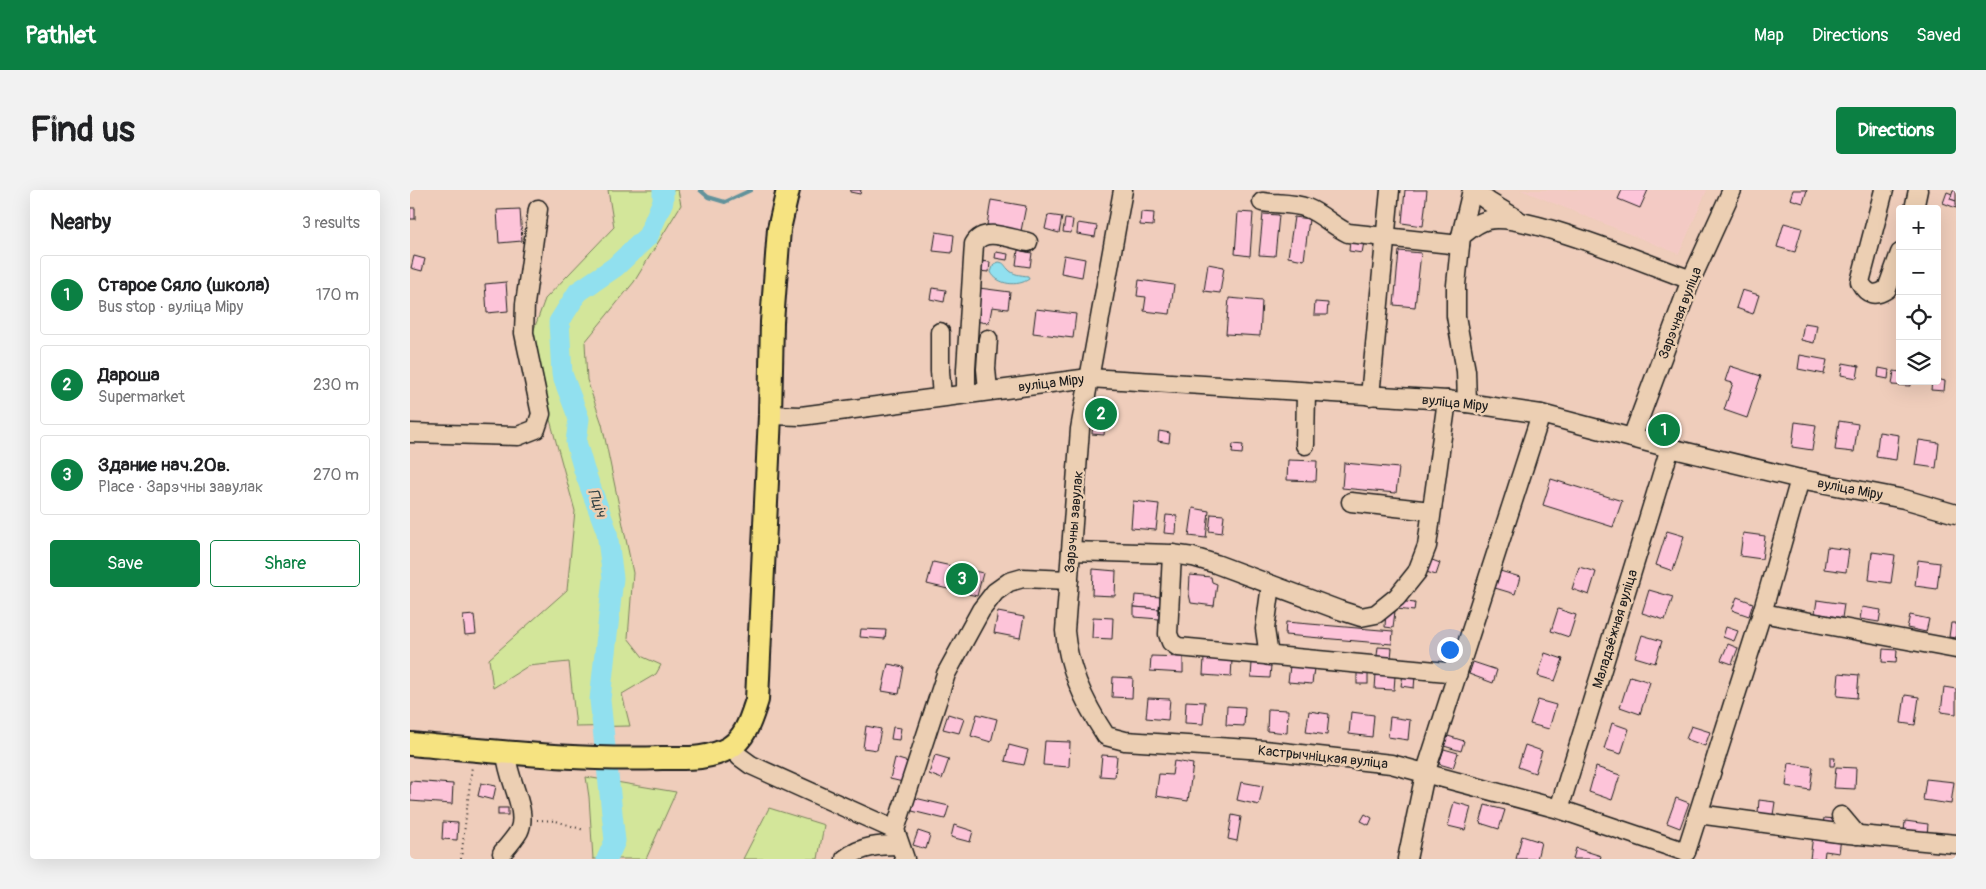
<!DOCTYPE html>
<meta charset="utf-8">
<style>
body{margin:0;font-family:Pangolin,sans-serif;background:#f2f2f2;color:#202124}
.controls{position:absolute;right:15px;top:15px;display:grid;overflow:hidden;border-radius:5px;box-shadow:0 5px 20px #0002}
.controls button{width:45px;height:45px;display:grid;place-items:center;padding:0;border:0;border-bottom:1px solid #e0e0e0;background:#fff;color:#202124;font:25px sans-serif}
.you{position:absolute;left:1039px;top:459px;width:18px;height:18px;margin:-12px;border:4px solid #fff;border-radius:50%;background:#1a73e8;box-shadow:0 0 0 8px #1a73e833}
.badge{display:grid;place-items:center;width:32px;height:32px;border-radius:50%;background:#0b8043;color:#fff;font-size:16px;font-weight:700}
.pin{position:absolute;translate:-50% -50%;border:2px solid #fff;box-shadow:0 1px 5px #0006}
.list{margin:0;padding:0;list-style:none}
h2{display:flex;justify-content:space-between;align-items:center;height:65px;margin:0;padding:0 20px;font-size:21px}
h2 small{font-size:16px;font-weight:400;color:#757577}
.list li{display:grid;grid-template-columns:32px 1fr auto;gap:15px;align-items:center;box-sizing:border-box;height:80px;margin:0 10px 10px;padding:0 10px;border:1px solid #e0e0e0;border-radius:5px}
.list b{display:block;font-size:19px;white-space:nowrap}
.list p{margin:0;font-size:16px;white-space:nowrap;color:#757577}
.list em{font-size:16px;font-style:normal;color:#757577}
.actions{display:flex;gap:10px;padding:15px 20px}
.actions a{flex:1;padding:11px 0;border:1px solid #0b8043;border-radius:5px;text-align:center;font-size:18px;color:#0b8043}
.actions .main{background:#0b8043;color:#fff}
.icon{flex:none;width:28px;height:28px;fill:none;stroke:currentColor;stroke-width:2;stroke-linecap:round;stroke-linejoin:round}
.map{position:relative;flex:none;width:1546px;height:669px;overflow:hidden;border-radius:5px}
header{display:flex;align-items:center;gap:30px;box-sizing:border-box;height:70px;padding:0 25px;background:#0b8043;color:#fff}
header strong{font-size:24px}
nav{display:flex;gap:28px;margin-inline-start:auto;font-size:18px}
.intro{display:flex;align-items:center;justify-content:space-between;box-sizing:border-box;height:120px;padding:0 30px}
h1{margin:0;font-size:35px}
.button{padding:12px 22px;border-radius:5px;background:#0b8043;color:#fff;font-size:18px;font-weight:700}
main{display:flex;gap:30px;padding:0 30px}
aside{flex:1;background:#fff;border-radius:5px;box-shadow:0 5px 20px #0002}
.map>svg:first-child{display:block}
.built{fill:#f3cac4}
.green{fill:#d3e69a;stroke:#78815b}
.water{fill:#91e0ef;stroke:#62929b}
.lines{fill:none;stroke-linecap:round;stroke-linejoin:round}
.stream{stroke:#62929b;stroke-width:4}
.river{stroke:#91e0ef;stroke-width:21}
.building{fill:#fdc4d9;stroke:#1c1c1c}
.minor-casing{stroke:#1c1c1c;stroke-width:21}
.major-casing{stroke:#1c1c1c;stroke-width:26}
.path{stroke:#1c1c1c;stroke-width:2;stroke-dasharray:1 4;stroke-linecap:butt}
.minor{stroke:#eccfb3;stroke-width:18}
.major{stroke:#f6e381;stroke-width:22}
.labels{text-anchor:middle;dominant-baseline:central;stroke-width:5;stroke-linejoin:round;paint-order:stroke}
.street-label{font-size:14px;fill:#1c1c1c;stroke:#eccfb3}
.water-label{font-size:15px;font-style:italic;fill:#334346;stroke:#eccfb3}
</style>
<header>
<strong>Pathlet</strong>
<nav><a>Map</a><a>Directions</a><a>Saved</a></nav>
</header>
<div class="intro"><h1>Find us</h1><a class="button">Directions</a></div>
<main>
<aside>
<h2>Nearby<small>3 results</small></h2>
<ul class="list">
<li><span class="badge">1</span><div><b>Старое Сяло (школа)</b><p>Bus stop · вуліца Міру</p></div><em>170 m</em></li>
<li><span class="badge">2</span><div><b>Дароша</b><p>Supermarket</p></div><em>230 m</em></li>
<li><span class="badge">3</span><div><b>Здание нач.20в.</b><p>Place · Зарэчны завулак</p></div><em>270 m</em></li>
</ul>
<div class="actions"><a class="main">Save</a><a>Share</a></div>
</aside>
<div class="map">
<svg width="1546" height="669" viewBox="0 0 1546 669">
<rect width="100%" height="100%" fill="#efcdbb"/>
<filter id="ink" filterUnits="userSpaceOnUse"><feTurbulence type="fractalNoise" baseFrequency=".02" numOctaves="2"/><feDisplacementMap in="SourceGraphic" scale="10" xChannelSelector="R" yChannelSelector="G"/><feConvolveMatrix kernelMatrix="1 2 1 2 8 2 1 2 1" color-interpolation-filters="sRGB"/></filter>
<g filter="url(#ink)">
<path class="built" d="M1111 0H1297L1269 64Z"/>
<g class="green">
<path d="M198 0H268L271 15 224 92 175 152 177 190 192 234 223 383 218 448 233 467 251 475 246 484 212 504 220 536 166 537 159 472 118 476 83 498 79 469 157 400 165 321 119 153 135 109 204 37Z"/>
<path d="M176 587 266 602 236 669H183L179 607Z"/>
<path d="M359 618 414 635 408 669H333Z"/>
</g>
<path class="water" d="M589 72C595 73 594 75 598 79 603 85 611 85 618 86L619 89C608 97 587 95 581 82L584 74Z"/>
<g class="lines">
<path class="stream" d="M290 0 298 7 315 12 341 0"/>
<path class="river" d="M197 669 205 651 190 510 203 388 197 342 174 280 166 252 169 229 152 184 149 132 168 102 205 77 238 46 253 11V0"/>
</g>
<g class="building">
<path d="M440 0H451L450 4 440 2Z"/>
<path d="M995 0H1017L1013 36 992 33Z"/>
<path d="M1212 0H1238L1230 18 1208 9Z"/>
<path d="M1383 0H1397L1393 13 1380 9Z"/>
<path d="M1543 0H1546V11L1540 9Z"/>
<path d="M1537 2 1542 4 1540 9 1546 11V18L1533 13Z"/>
<path d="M581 10 616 16 611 41 577 35Z"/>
<rect x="0" y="18" width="5" height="11"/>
<path d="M110 19 112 51 89 53 87 20Z"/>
<path d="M731 22 744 23 743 36 730 35Z"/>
<path d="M828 22 843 23 840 66 825 64Z"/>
<path d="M853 24 869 25 865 66 849 65Z"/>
<path d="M638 25 652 27 649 43 635 39Z"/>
<path d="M884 27 899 29 894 70 878 67Z"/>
<path d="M655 29 663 30 661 43 653 42Z"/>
<path d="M668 33 687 36 685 47 667 44Z"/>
<path d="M1374 33 1392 38 1385 62 1367 57Z"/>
<path d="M526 42 544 45 542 63 523 61Z"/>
<path d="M940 51 954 52 952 63 939 61Z"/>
<path d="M608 60 622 63 620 77 606 75Z"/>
<path d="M989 61 1011 63 1005 117 984 115Z"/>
<path d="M586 62 598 64 597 70 585 68Z"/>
<path d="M654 65 675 69 672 87 651 83Z"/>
<path d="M4 66 15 69 12 81 1 78Z"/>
<path d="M569 71 580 72 579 82 568 81Z"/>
<path d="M798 74 814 77 810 103 794 101Z"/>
<path d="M729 90 764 95 760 124 734 121 736 107 727 106Z"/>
<path d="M96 92 98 121 77 123 75 94Z"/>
<path d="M522 98 536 100 534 112 520 109Z"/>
<path d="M569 98 600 102 598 119 582 117 579 133 564 131Z"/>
<path d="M1332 100 1349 105 1343 124 1326 118Z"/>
<path d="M819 108 852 111 850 146 816 144Z"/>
<path d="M905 112 918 113 917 125H904Z"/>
<path d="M626 119 666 124 663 148 623 143Z"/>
<path d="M1394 133 1407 135 1404 153 1391 150Z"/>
<path d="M1390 165 1417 170 1414 184 1388 179Z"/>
<path d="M1433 173 1449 176 1447 188 1431 185Z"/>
<path d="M1320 176 1351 186 1337 228 1314 220 1323 193 1315 191Z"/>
<path d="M1469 178 1479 180 1478 189 1468 187Z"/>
<path d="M1484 181 1490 182V191H1501L1500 196 1482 195Z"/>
<path d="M1527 189 1535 191 1534 201 1521 200 1522 191H1527Z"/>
<path d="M687 218 701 219 700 230H693V233H685Z"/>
<path d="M1429 231 1448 234 1444 262 1425 260Z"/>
<path d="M683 232 695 233 694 245 682 244Z"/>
<path d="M1385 232 1406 235 1402 260 1382 257Z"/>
<path d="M749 241 760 243 759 253 748 251Z"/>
<path d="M1469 242 1489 245 1486 270 1466 267Z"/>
<path d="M1509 250 1529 253 1526 278 1505 275Z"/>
<path d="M823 254 833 255 832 264 822 263Z"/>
<path d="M878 270 907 271 906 291 877 290Z"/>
<path d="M934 273 989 278 986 303 932 298Z"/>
<path d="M1141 289 1212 311 1203 337 1133 315Z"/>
<path d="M723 311 749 314 746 340 721 338Z"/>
<path d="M783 318 799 321 796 348 779 346Z"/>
<path d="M801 324 814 325 812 343 799 341Z"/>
<path d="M756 325 767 326 766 344 754 343Z"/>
<path d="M1257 341 1274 346 1263 381 1246 375Z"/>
<path d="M1333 343 1355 346 1352 369 1330 366Z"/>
<path d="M1417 357 1439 360 1436 382 1414 379Z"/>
<path d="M1462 362 1485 365 1481 393 1459 390Z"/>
<path d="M1017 368 1030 373 1026 385 1013 381Z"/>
<path d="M1508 370 1530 373 1527 399 1505 396Z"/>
<path d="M523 372 573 383 567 406 517 394Z"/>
<path d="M1169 377 1186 382 1179 405 1162 399Z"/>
<path d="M683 379 706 381 705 406 682 405Z"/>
<path d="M1090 381 1110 387 1105 404 1085 398Z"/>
<path d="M780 385 801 387 802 392 807 394 804 416 781 413 779 404Z"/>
<path d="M1239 400 1263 407 1255 430 1232 423Z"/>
<path d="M725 405 750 407 749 419 724 417Z"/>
<path d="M1327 407 1343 413 1339 426 1322 420Z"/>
<path d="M1407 410 1434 414 1432 428 1405 423Z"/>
<path d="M988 411 1005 413 1004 421 987 419Z"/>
<path d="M724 417 749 419V429L724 427Z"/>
<path d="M1452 417 1471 420 1469 432 1450 429Z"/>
<path d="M1148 419 1166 425 1159 447 1141 441Z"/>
<path d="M976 420 985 421 983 438 975 437Z"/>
<path d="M588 422 614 427 610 448 584 443Z"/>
<path d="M64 425 66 444 55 445 53 426Z"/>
<path d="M1500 425 1519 429 1516 442 1497 438Z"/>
<path d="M683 427 703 428 702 449 682 448Z"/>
<path d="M876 432 983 441 982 454 875 445Z"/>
<path d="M1541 433H1546V448L1539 447Z"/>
<path d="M1316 437 1328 441 1324 451 1313 447Z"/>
<path d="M451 439 476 440 475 449 450 447Z"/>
<path d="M1232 445 1252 451 1245 473 1225 467Z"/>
<path d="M1318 454 1328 458 1322 474 1311 470Z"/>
<path d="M968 457 982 458 981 468 967 466Z"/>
<path d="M1473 459 1487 460 1486 473 1472 472Z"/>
<path d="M1135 463 1153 469 1145 491 1128 486Z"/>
<path d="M741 466 773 467V483L740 481Z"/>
<path d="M794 468 822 470 821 487 793 485Z"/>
<path d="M1063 472 1087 480 1083 493 1059 484Z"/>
<path d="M842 473 861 475 860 488 841 487Z"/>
<path d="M478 474 494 477 489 504 472 501Z"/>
<path d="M880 476 904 478 902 494 878 492Z"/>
<rect x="947" y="483" width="11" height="11"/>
<path d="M1429 483 1449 485 1447 508 1427 506Z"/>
<path d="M966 484 985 486 984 500 965 499Z"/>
<path d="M993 485 1005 486 1004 498 991 496Z"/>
<path d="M1220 486 1240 492 1230 524 1210 517Z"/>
<path d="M703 487 723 488 722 508 702 507Z"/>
<path d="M1534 497 1546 499V524L1531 522Z"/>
<path d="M1495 505 1509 507 1505 535 1491 533Z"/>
<path d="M738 508 760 509 758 530 736 528Z"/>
<path d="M1128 510 1146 515 1139 539 1120 534Z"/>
<path d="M776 511 795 512 793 534 775 533Z"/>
<path d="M817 516 835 517 834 536 816 535Z"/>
<path d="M858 519 878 520 877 543 857 541Z"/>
<path d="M899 521 919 524 917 545 896 542Z"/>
<path d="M941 522 964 525 962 547 939 544Z"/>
<path d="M538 524 554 529 549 543 533 539Z"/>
<path d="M567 524 587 529 581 552 561 546Z"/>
<path d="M980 527 1000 530 998 550 978 547Z"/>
<path d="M1202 533 1219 539 1211 564 1194 559Z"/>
<path d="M456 536 471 539 467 560 453 558Z"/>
<path d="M1281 536 1300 542 1295 556 1276 549Z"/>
<path d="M483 537 491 538 489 550 481 549Z"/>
<path d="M1038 546 1054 551 1051 561 1034 556Z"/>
<path d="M635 551 660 552 659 577 633 575Z"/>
<path d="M599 555 618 560 614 575 595 571Z"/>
<path d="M1115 555 1132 561 1125 583 1108 577Z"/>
<path d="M1034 559 1048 563 1043 578 1029 574Z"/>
<path d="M525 565 539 569 532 589 519 584Z"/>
<path d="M692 565 707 566 705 587 690 586Z"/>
<path d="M485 568 498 572 493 592 480 589Z"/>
<path d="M1420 568H1425L1424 576H1420Z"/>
<path d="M764 571 783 574 778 611 746 606 749 584 762 585Z"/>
<path d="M1379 573 1403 577 1400 600 1376 596Z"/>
<path d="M1186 577 1210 585 1202 610 1179 602Z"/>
<path d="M1426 577 1446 578 1445 599 1424 598Z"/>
<path d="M1516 589 1544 592 1541 614 1513 610Z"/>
<path d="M0 591 43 594 42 614 0 611Z"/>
<path d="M831 592 853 596 849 615 827 610Z"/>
<path d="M71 593 86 596 83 610 68 606Z"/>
<path d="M505 608 539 616 535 629 502 621Z"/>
<path d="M1266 608 1279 613 1270 638 1257 633Z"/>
<path d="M1349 610 1365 612 1363 625 1348 623Z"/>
<path d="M1044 612 1061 617 1055 640 1038 636Z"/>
<path d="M1075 615 1095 620 1089 639 1070 633Z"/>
<rect x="88" y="618" width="10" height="7"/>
<path d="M955 624 962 628 959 635 951 631Z"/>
<path d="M822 625 831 627 827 651 818 649Z"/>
<path d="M1414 628 1425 629 1424 636 1413 635Z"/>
<path d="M1495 631 1518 634 1517 645 1494 642Z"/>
<path d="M33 632 48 633 47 650 32 649Z"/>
<path d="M544 635 563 641 560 652 541 647Z"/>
<path d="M508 641 520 645 516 659 503 655Z"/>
<path d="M1403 645 1431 648 1429 663 1415 661 1414 669H1400Z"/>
<path d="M1112 646 1131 652 1127 669H1106Z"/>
<path d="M1166 658 1191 666 1190 669H1163Z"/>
</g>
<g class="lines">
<g class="minor-casing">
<g id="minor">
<path d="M713 0 670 239 655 441C658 478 675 514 696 546L715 551 854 560 981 574 1149 619 1276 662"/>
<path d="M1063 0 1079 12 1107 29"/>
<path d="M1474 0 1450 92C1457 105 1465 107 1477 99L1490 63"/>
<path d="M852 12C866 14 884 13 897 18 912 24 923 36 938 43L1050 55"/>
<path d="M1504 19 1508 0"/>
<path d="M1051 46C1059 40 1068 32 1078 30 1112 21 1242 76 1281 90"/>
<path d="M530 142V181L532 207"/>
<path d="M578 149 576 179 578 200"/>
<path d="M556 203V179L564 54C574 36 601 49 618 52"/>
<path d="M960 206 980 0"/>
<path d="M1057 213 1056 181 1046 126V95L1051 46 1062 0"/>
<path d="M360 225 391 226 679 188 1037 210 1131 224 1260 258 1390 289 1494 309 1546 324"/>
<path d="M0 243 108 246 126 239 131 224 114 143 115 114 128 19"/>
<path d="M1222 248 1281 90 1322 0"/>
<path d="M895 255 896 202"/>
<path d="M941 312 1021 321"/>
<path d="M661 361 762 364 783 367 806 374 929 420 951 427 966 424 987 407 1007 382 1017 356 1037 210"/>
<path d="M762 364 758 444 761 452 768 457 1048 483"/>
<path d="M1352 423 1546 459"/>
<path d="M859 466 855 439 861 395"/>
<path d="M320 557 330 567 341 575 485 640"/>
<path d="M1149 619 1260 258"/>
<path d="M1288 624 1428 643 1546 654"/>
<path d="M1431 626 1447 645"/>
<path d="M1276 662 1352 423 1390 289"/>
<path d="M92 663C98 656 105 648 109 641 119 620 96 587 96 562"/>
<path d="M435 669C451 656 470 655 489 655"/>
<path d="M495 669 485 640 536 484 571 420 585 402 599 392 613 388 659 390"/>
<path d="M997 669 1015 584 1131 224"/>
</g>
</g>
<g class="major-casing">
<path id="major" d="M0 554C83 561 168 571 252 568 274 568 298 570 319 558 336 548 341 528 347 510L360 225 362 132 369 39 378 0"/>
</g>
<g class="path">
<path d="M127 630 146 631 174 640"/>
<path d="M51 669 62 576"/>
</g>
<use href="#minor" class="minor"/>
<use href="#major" class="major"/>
</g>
</g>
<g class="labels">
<g class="street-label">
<text transform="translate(1270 123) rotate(-69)">Зарэчная вуліца</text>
<text transform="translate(641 193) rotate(-7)">вуліца Міру</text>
<text transform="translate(1045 213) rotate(6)">вуліца Міру</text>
<text transform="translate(1440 299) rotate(11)">вуліца Міру</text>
<text transform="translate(664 332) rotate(-85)">Зарэчны завулак</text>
<text transform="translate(1205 439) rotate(-73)">Маладзёжная вуліца</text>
<text transform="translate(913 567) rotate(6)">Кастрычніцкая вуліца</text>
</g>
<g class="water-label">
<text transform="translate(187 313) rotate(71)">Пціч</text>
</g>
</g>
</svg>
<div class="controls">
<button>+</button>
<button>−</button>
<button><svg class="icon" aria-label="locate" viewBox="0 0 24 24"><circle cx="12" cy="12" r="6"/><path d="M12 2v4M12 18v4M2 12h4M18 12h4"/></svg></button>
<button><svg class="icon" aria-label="layers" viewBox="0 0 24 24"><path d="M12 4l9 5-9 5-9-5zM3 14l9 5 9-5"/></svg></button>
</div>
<div class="you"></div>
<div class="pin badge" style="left:1254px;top:240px">1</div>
<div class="pin badge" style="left:691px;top:224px">2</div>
<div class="pin badge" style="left:552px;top:389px">3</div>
</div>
</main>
